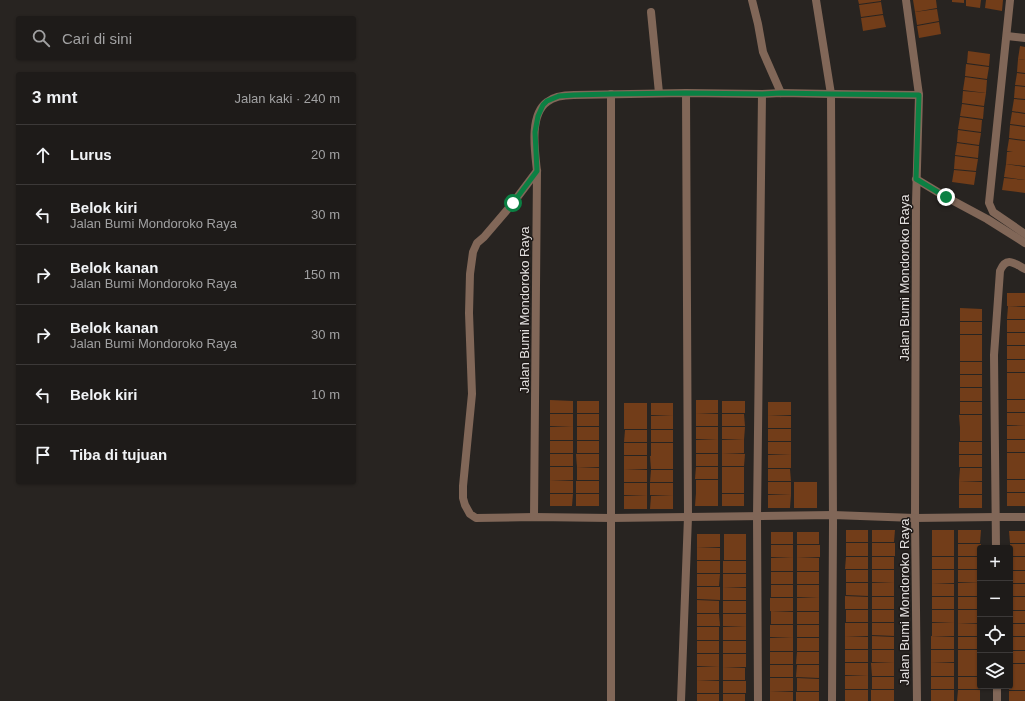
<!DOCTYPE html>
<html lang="id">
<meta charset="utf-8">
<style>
body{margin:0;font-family:Helvetica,sans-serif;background:#2b2826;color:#f1f3f6}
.controls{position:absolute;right:12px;bottom:12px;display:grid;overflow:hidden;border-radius:4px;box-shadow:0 1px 3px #0004}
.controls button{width:36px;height:36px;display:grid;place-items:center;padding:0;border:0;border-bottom:1px solid #3c3938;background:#1e1b19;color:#f1f3f6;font:20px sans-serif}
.stop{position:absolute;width:12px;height:12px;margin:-9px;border:3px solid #0b8043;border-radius:50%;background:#fff}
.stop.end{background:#0b8043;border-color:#fff;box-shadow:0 1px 4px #0008}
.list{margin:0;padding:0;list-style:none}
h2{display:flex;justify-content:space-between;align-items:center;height:52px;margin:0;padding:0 16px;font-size:17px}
h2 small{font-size:13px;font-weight:400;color:#a1a1a2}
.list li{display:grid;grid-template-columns:26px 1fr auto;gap:12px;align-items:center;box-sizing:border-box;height:60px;padding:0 16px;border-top:1px solid #3c3938}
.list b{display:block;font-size:15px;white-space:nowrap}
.list p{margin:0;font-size:13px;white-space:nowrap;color:#a1a1a2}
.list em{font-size:13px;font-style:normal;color:#a1a1a2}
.icon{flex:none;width:22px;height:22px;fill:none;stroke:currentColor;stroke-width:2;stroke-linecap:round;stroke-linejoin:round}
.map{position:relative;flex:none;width:1025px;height:701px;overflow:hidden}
.search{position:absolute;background:#1e1b19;box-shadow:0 1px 3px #0004;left:16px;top:16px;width:340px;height:44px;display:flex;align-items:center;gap:10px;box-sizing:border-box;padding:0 14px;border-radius:4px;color:#a1a1a2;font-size:15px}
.panel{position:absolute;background:#1e1b19;box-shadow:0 1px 3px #0004;left:16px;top:72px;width:340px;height:412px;border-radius:4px}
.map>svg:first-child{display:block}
.building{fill:#723d19}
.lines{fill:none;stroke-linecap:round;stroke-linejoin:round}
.minor{stroke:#816758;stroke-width:8}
.tertiary{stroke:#816758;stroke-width:8}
.route{stroke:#0b8043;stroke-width:5}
.labels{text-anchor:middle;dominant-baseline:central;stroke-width:3;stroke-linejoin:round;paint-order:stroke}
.street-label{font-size:13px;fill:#e2dfde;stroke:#1f1a18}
</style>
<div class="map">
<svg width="1025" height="701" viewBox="0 0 1025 701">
<rect width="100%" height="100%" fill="#282421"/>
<g class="building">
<path d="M858 0H881V1L859 4Z"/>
<path d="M913 0H936L937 8 915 12Z"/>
<path d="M952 0H964V3L952 2Z"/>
<path d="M966 0H981L980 8 966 6Z"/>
<path d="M986 0H1003L1002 11 985 8Z"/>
<path d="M881 2 883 14 861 17 859 5Z"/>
<path d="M937 9 939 21 917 25 915 12Z"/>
<path d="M883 15 886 27 863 31 861 18Z"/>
<path d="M939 22 941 34 919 38 917 26Z"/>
<path d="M1020 46 1025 47V60L1018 59Z"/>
<path d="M968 51 990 54 989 66 967 63Z"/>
<path d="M1018 59 1025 60V73L1017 72Z"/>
<path d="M966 64 989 67 987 79 965 76Z"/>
<path d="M1017 73 1025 74V86L1015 85Z"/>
<path d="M965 77 987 80 986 93 963 90Z"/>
<path d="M1015 86 1025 87V99L1014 98Z"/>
<path d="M963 91 986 93 984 106 962 103Z"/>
<path d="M1014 99 1025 100V113L1012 111Z"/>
<path d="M962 104 984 107 983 119 960 116Z"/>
<path d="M1012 112 1025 114V126L1010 124Z"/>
<path d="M960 117 982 120 981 132 958 129Z"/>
<path d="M1010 125 1025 127V140L1009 138Z"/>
<path d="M958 130 981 133 979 145 957 142Z"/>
<path d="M1009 139 1025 141V166L1006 164 1007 152H1013L1007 151Z"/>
<path d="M957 143 979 146 978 158 955 155Z"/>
<path d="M955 156 978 159 976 171 954 169Z"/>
<path d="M1006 164 1025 167V180L1004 177Z"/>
<path d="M954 170 976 172 974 185 952 182Z"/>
<path d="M1004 178 1025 180V193L1002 190Z"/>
<rect x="1007" y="293" width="18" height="13"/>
<path d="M1008 306 1025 307V319H1007Z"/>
<path d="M960 308 982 309V321H960Z"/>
<rect x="1007" y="320" width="18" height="12"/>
<rect x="960" y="322" width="22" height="12"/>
<rect x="1007" y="333" width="18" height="12"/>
<rect x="960" y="335" width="22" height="13"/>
<rect x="1007" y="346" width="18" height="13"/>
<rect x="960" y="348" width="22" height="13"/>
<rect x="1007" y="360" width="18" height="12"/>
<rect x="960" y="362" width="22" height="12"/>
<rect x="1007" y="373" width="18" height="13"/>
<rect x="960" y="375" width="22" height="12"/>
<rect x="1007" y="386" width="18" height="13"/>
<rect x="960" y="388" width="22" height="13"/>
<path d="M550 400 573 401V413H550Z"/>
<rect x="696" y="400" width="22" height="13"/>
<rect x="1007" y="400" width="18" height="12"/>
<rect x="577" y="401" width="22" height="12"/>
<rect x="722" y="401" width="23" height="12"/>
<rect x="768" y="402" width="23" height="13"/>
<rect x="960" y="402" width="22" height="12"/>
<rect x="624" y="403" width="23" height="13"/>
<path d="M651 403H673V416L651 415Z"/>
<path d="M696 413 718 414V426H696Z"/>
<path d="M1007 413H1025V426L1007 425Z"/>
<path d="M550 414H573V427L550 426Z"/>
<rect x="577" y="414" width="22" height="12"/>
<path d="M722 414H744L745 426H722Z"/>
<path d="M768 415 791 416V428H768Z"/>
<path d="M959 415H982V428H960Z"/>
<rect x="624" y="416" width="23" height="13"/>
<rect x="651" y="416" width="22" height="13"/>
<rect x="1007" y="426" width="18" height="13"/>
<rect x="550" y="427" width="23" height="13"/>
<rect x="577" y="427" width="22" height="13"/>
<path d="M696 427H718V440L696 439Z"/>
<path d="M722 427H745L744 440 722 439Z"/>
<rect x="960" y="428" width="22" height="13"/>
<rect x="768" y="429" width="23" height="12"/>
<path d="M625 430H647V442H624Z"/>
<rect x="651" y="430" width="22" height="12"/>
<rect x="696" y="440" width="22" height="13"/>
<rect x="722" y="440" width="22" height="13"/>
<rect x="1007" y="440" width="18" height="12"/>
<rect x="550" y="441" width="23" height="12"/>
<rect x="577" y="441" width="22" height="12"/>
<path d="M768 442H791V455L768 454Z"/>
<rect x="959" y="442" width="23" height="12"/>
<rect x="624" y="443" width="23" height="12"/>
<rect x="651" y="443" width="22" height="13"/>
<path d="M722 453 745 454 744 466H722Z"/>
<rect x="1007" y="453" width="18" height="13"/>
<rect x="550" y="454" width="23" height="12"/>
<path d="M576 454H599V467H577Z"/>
<rect x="696" y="454" width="22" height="12"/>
<rect x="768" y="455" width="23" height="13"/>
<rect x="959" y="455" width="23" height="12"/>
<rect x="624" y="456" width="23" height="13"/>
<path d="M650 456H673V469H651Z"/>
<rect x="1007" y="466" width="18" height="13"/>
<rect x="550" y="467" width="23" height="13"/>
<path d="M577 467 599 468V480H577Z"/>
<path d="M696 467H718V479H695Z"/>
<rect x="722" y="467" width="22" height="13"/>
<path d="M960 468H982V481H959Z"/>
<path d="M624 469 647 470V482H624Z"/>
<path d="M768 469H790L791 481H768Z"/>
<path d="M651 470H673V482H650Z"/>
<path d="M550 480 573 481V493H550Z"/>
<rect x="696" y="480" width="22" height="13"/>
<rect x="722" y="480" width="22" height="13"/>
<rect x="1007" y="480" width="18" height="12"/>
<rect x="576" y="481" width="23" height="12"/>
<path d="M959 481 982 482V494H959Z"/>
<path d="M768 482H791V495L768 494Z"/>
<rect x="794" y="482" width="23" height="13"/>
<path d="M624 483H647V496L624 495Z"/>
<path d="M650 483H673V496L650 495Z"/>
<path d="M696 493H718V506H695Z"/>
<rect x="1007" y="493" width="18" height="13"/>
<path d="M550 494H573L572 506H550Z"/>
<rect x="576" y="494" width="23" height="12"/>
<rect x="722" y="494" width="22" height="12"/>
<path d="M768 495H791L790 508H768Z"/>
<rect x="794" y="495" width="23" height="13"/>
<rect x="959" y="495" width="23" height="13"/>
<rect x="624" y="496" width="23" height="13"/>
<path d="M651 496H673V509H650Z"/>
<rect x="846" y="530" width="22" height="12"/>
<path d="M872 530H895L894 542H872Z"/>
<rect x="932" y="530" width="22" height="13"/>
<path d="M958 530H981L980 543H958Z"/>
<path d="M1009 531H1025V543H1010Z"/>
<rect x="771" y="532" width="22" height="12"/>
<rect x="797" y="532" width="22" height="12"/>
<rect x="697" y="534" width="23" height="13"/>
<rect x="724" y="534" width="22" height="13"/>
<rect x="846" y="543" width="22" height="13"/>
<rect x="872" y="543" width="23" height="13"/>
<rect x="932" y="543" width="22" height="13"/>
<path d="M958 544H981L980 556H958Z"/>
<rect x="1010" y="544" width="15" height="12"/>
<path d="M771 545H793V558L771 557Z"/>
<path d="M797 545H820V557L797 558Z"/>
<path d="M697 547 720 548V560H697Z"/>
<rect x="724" y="547" width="22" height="13"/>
<path d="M846 557H868V569H845Z"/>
<rect x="872" y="557" width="22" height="12"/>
<rect x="932" y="557" width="22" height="12"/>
<rect x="958" y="557" width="22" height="12"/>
<rect x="1010" y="557" width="15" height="13"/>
<rect x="771" y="558" width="22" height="13"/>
<rect x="797" y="558" width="22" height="13"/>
<rect x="697" y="561" width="23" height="12"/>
<rect x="723" y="561" width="23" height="12"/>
<rect x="846" y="570" width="22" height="12"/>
<path d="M872 570H894V583L872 582Z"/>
<rect x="932" y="570" width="22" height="13"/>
<path d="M958 570H980V583L958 582Z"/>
<rect x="1010" y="571" width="15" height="12"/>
<rect x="771" y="572" width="22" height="12"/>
<rect x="797" y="572" width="22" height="12"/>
<path d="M697 574H720L719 586H697Z"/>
<rect x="723" y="574" width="23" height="13"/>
<path d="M846 583H868V596L846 595Z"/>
<rect x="872" y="583" width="22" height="13"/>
<path d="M932 583 954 584V596H932Z"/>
<rect x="958" y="583" width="22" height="13"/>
<rect x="1010" y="584" width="15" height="12"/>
<rect x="771" y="585" width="22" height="12"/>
<path d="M797 585H819V598L797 597Z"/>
<path d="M697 587H720V600L697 599Z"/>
<path d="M723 587 746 588V600H723Z"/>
<path d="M845 596 868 597V609H845Z"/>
<rect x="872" y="597" width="22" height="12"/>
<rect x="932" y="597" width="22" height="12"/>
<rect x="958" y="597" width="22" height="12"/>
<rect x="1010" y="597" width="15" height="13"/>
<rect x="770" y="598" width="23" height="13"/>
<rect x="797" y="598" width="22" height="13"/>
<path d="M697 600 719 601V613H697Z"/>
<rect x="723" y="601" width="23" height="12"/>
<rect x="846" y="610" width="22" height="12"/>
<rect x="872" y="610" width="22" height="12"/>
<path d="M932 610H954V623L932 622Z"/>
<rect x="958" y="610" width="22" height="13"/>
<path d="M771 611 793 612V624H771Z"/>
<rect x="1010" y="611" width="15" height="12"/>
<rect x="797" y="612" width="22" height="12"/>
<path d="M697 614H719L720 626H697Z"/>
<path d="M723 614H746V627L723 626Z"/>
<rect x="845" y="623" width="23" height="13"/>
<path d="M872 623H894V636L872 635Z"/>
<rect x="932" y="623" width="22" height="13"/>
<path d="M958 623 980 624V636H958Z"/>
<rect x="1010" y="624" width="15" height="12"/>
<path d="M770 625H793V638L770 637Z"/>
<rect x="797" y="625" width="22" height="12"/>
<rect x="697" y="627" width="22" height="13"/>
<rect x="723" y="627" width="23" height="13"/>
<path d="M845 636 868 637V649H845Z"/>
<path d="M872 636 894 637V649H872Z"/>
<path d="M931 636 954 637V649H931Z"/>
<rect x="958" y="637" width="22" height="12"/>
<rect x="1010" y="637" width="15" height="13"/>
<rect x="770" y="638" width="23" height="13"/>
<rect x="797" y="638" width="22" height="13"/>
<rect x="697" y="641" width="22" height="12"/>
<rect x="723" y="641" width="23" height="12"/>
<rect x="845" y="650" width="23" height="12"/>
<path d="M872 650H894V663L872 662Z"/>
<path d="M931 650H954V662L931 663Z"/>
<rect x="958" y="650" width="22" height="13"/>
<rect x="1010" y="651" width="15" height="12"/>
<rect x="770" y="652" width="23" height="12"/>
<path d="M797 652H819V664H796Z"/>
<path d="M697 654H719V667L697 666Z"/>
<rect x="723" y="654" width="23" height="13"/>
<path d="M845 663H868V676L845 675Z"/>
<path d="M871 663H894V676H872Z"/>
<rect x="931" y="663" width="23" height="13"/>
<rect x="958" y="663" width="22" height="13"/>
<rect x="1010" y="664" width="15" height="13"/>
<rect x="770" y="665" width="23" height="12"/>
<path d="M797 665H819V678L796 677Z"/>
<rect x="697" y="667" width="22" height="13"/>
<path d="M723 667 745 668V680H723Z"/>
<rect x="845" y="676" width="23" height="13"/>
<rect x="872" y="677" width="22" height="12"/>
<rect x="931" y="677" width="23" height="12"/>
<rect x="958" y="677" width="22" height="12"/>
<path d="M1010 677H1025V690H1009Z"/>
<rect x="770" y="678" width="23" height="13"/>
<path d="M797 678 819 679V691H797Z"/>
<path d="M697 680 719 681V693H697Z"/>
<rect x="723" y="681" width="23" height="12"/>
<rect x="845" y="690" width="23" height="11"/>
<rect x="871" y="690" width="23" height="11"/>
<rect x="931" y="690" width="23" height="11"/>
<path d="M958 690H980V701H957Z"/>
<path d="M770 691 793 692V701H770Z"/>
<rect x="1009" y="691" width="16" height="10"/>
<rect x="796" y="692" width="23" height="9"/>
<rect x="697" y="694" width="22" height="7"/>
<rect x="723" y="694" width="22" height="7"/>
</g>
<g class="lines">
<g class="minor">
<path d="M752 0 758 24 763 52 781 93"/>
<path d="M816 0 831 94 833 523 832 701"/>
<path d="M906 0 919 95 916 203 915 518"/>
<path d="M1010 0 989 203 993 212 1025 234"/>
<path d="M651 12 659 93"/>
<path d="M1007 36 1025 38"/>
<path d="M537 171 513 203 484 237 477 243 473 252 470 274 469 313 472 394 463 486V498L465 505 470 514 476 518 534 517 611 518 833 515 915 518 996 517H1025"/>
<path d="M916 179 946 197 987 219 1025 243"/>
<path d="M534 517 537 171C535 152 529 115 547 102 554 96 565 95 574 95L686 93 762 94 781 93 831 94 919 95"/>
<path d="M996 548 994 355 1000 271C1006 256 1014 263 1025 269"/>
<path d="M997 686V701"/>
<path d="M611 701V94"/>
<path d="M681 701 688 517 686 93"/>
<path d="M758 701 757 516 762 94"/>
</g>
<path class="tertiary" d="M915 518 917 701"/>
</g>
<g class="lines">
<path class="route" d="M513 203 537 171 535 132 538 116 543 105 547 101 559 96 574 95 611 94 686 93 762 94 781 93 831 94 919 95 916 179 946 197"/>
</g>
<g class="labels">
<g class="street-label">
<text transform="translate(904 278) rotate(-90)">Jalan Bumi Mondoroko Raya</text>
<text transform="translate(524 310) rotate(-90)">Jalan Bumi Mondoroko Raya</text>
<text transform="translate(904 602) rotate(-90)">Jalan Bumi Mondoroko Raya</text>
</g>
</g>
</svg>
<div class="controls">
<button>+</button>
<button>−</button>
<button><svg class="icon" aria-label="locate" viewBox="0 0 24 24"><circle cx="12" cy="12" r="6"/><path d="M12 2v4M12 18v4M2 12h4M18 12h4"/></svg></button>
<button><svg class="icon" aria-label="layers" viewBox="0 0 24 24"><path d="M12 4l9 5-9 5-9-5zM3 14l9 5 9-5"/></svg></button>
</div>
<div class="stop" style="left:513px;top:203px"></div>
<div class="stop end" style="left:946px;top:197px"></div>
<div class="search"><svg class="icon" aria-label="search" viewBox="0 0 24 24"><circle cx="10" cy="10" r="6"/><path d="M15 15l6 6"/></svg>Cari di sini</div>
<section class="panel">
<h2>3 mnt<small>Jalan kaki · 240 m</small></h2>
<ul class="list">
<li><svg class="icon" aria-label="ahead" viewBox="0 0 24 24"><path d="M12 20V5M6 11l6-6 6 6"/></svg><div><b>Lurus</b></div><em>20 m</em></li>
<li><svg class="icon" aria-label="left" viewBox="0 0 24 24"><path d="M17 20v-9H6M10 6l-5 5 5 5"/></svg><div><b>Belok kiri</b><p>Jalan Bumi Mondoroko Raya</p></div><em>30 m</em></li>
<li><svg class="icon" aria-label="right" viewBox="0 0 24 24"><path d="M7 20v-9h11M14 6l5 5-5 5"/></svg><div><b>Belok kanan</b><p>Jalan Bumi Mondoroko Raya</p></div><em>150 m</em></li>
<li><svg class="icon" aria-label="right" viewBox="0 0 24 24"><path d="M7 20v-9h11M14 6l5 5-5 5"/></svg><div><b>Belok kanan</b><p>Jalan Bumi Mondoroko Raya</p></div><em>30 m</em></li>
<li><svg class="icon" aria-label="left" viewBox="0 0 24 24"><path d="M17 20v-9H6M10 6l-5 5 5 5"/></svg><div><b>Belok kiri</b></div><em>10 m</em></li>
<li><svg class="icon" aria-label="arrive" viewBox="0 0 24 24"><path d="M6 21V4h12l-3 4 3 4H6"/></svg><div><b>Tiba di tujuan</b></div></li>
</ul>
</section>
</div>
